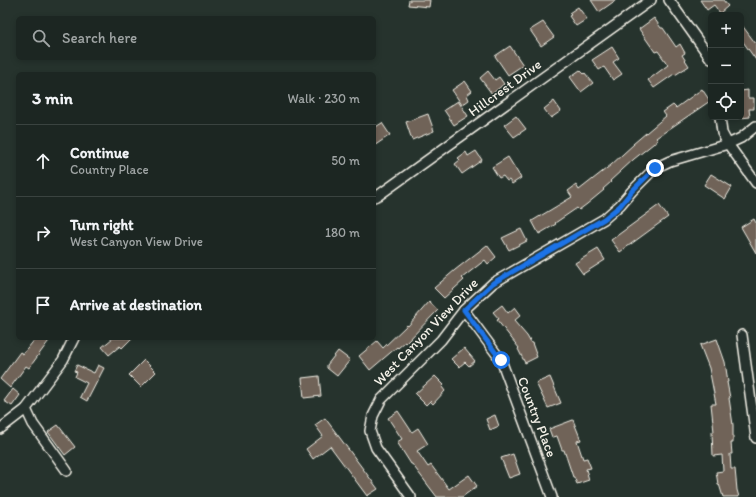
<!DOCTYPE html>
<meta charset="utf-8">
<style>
body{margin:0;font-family:Itim,sans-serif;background:#29322f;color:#f1f3f6}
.controls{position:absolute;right:12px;top:12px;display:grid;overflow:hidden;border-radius:6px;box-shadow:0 2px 6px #0003}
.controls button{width:36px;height:36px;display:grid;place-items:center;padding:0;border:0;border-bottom:1px solid #3a4340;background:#1c2622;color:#f1f3f6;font:20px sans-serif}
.stop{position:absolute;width:12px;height:12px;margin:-9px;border:3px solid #1a73e8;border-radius:50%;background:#fff}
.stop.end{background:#1a73e8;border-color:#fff;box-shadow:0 1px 4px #0008}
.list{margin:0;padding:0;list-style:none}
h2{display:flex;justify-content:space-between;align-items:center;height:52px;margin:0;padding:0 16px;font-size:17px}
h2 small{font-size:13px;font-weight:400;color:#a0a5a5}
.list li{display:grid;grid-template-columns:26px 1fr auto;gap:12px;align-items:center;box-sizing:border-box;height:72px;padding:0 16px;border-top:1px solid #3a4340}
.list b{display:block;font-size:15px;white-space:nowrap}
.list p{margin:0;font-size:13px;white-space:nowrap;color:#a0a5a5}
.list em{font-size:13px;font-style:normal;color:#a0a5a5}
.icon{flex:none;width:22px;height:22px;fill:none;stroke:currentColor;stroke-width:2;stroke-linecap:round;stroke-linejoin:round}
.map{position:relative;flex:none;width:756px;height:497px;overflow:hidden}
.search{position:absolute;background:#1c2622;box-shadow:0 2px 6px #0003;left:16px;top:16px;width:360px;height:44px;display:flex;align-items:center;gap:10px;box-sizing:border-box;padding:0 14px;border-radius:6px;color:#a0a5a5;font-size:15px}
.panel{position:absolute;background:#1c2622;box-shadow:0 2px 6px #0003;left:16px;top:72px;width:360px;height:268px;border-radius:6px}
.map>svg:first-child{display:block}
.building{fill:#6f6459;stroke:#f4f1e8}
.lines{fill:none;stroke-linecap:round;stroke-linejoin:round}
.street-casing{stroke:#f4f1e8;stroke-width:12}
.street{stroke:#26332d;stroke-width:9}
.route{stroke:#1a73e8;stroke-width:5}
.labels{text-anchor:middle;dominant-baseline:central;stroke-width:3;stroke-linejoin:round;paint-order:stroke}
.street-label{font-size:14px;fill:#f4f1e8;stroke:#26332d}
</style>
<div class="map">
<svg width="756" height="497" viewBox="0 0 756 497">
<rect width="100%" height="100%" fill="#26332d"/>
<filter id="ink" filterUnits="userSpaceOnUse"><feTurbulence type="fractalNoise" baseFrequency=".025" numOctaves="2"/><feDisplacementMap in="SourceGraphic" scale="8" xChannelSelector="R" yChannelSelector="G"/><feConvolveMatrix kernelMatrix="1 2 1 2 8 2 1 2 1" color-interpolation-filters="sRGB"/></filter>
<g filter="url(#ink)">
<g class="building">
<path d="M409 0H430L429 7 408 5Z"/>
<path d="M591 0H616L599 12Z"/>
<path d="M700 0H723L728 6 720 13 714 5 707 10Z"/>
<path d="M578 7 587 19 576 26 569 16 571 15 569 13Z"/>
<path d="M654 18 661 28H663L676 47 680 44 685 53 682 55 689 66 675 75 674 74 654 88 648 80 668 65 658 51 655 52 639 29Z"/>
<path d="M543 22 554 37 541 46 530 30Z"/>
<path d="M741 24 756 44V60L741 39Z"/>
<path d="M510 46 523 65 508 75 495 56Z"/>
<path d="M612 47 619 58 613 62 622 74 613 80 604 67 599 70 592 60Z"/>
<path d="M580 70 584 74 585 73 593 83 581 92 570 77Z"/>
<path d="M488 71 495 80 499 77 504 84 492 94 480 78Z"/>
<path d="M465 81 472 91 467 95 469 100 462 105 452 90Z"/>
<path d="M702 89 710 101 656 138 658 140 634 159 610 181 611 182 603 189 604 190 587 204 579 210 577 208 555 223 556 224 539 234 532 221 572 197 568 191 576 185 579 190 611 165 634 144H633L666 116 663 112 673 105 676 108Z"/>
<path d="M748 90V98H754V109H749L750 117 741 118V91Z"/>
<path d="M458 101 468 116 454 125 444 110Z"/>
<path d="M554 101 561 111 551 118 544 109Z"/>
<path d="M428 114 434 131 412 140 406 122Z"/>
<path d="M516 116 526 129 514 137 504 125Z"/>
<path d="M382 123 390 135 374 146V128Z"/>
<path d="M476 151 482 160 462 174 455 164 460 160 458 158 466 152 468 156Z"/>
<path d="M508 157 521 178 512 184 509 180 507 181 503 176 499 178 492 167Z"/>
<path d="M711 174 732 187 725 199 704 185Z"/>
<path d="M659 205 668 217 620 252 611 240Z"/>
<path d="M754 219 756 223V253L741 227Z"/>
<path d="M521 229 527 241 509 250 502 238Z"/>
<path d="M487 245 496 257 488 264 485 260 462 278 464 280 444 298 434 288 455 270Z"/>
<path d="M598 249 605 260 583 274 575 263Z"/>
<path d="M429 302 438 310 406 343 405 342 398 348 397 347 370 370 359 356 377 341 383 348 407 325 408 326Z"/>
<path d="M502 305 508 313 515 307 521 315 514 321 527 336 531 343H532L537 357 525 363 518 349 519 348 497 320 499 319 493 312Z"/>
<path d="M36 338H51L29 368 26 366 10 388 0 379 20 352 23 354Z"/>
<path d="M113 338H132L122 348 120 346 109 355 102 347Z"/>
<path d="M717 339 725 362 728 382H727L730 398H729L733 425V443H731L732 454H730L731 469H735L737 490 739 497H723L719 484H718L716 472 723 471 722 455 713 456 712 432H714L711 404H716L709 368 700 345Z"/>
<path d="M464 348 475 361 469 366 465 362 459 367 451 359Z"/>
<path d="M338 351 350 360 337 376 327 368V365Z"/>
<path d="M144 360 156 372 141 387 129 375Z"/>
<path d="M77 365 94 373 98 365 104 368 87 401 80 397 87 383 75 377 77 372 74 371Z"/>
<path d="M319 376 321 396 304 398 302 378Z"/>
<path d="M435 376 444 385 442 387 445 391 433 404 430 401 426 405 415 394Z"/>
<path d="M550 377 561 403 548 408 536 383Z"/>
<path d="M13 389 20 395 12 406 4 401Z"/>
<path d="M398 411 412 432 418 428 428 444 417 451 428 467 431 465 449 489 469 475 477 486 462 497H437L412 464H411L397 442 402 439 388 418Z"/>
<path d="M495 415 499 426 490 430 486 419Z"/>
<path d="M325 418 378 489 367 496 330 446 313 459 306 449 323 436 315 425Z"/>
<path d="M573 420 581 440 577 441 583 459 587 458 591 468 586 469 589 480 577 484 574 477H573L564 450H562L557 436 552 437 549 429Z"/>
<path d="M58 425 75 447 65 455 48 432Z"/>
<path d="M513 454 520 474 509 478 501 458Z"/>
</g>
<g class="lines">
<g class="street-casing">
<g id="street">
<path d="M669 0 711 59"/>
<path d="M720 117 722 133 728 144 756 183"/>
<path d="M374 197 379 195 651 0"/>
<path d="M464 310 501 360 552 497"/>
<path d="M742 335 756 438"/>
<path d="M26 409 33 424 67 471"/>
<path d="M0 429 26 409 63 360 74 338"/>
<path d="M411 497 376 448 370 431 373 416 381 400 441 340 464 310 493 283 604 219 620 205 632 191 655 168 670 161 728 144 741 138 756 126"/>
</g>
</g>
<use href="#street" class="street"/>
</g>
</g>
<g class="lines" filter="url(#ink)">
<path class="route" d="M501 360 464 310 493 283 604 219 620 206 632 191 655 168"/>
</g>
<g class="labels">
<g class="street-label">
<text transform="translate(505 88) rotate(-36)">Hillcrest Drive</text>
<text transform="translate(426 332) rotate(-46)">West Canyon View Drive</text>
<text transform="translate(537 417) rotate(69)">Country Place</text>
</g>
</g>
</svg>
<div class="controls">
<button>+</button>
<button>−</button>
<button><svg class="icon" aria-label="locate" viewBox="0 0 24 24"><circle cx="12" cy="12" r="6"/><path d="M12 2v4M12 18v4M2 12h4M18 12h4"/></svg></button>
</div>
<div class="stop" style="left:501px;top:360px"></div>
<div class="stop end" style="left:655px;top:168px"></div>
<div class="search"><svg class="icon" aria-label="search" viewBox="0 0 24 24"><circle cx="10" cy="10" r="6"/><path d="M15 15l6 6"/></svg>Search here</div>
<section class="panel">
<h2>3 min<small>Walk · 230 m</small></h2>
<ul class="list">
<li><svg class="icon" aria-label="ahead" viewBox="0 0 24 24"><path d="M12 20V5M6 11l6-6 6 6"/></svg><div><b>Continue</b><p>Country Place</p></div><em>50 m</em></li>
<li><svg class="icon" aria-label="right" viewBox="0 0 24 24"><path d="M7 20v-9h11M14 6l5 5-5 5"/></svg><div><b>Turn right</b><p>West Canyon View Drive</p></div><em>180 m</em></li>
<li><svg class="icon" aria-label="arrive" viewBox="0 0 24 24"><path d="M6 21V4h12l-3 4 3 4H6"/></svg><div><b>Arrive at destination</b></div></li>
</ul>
</section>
</div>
